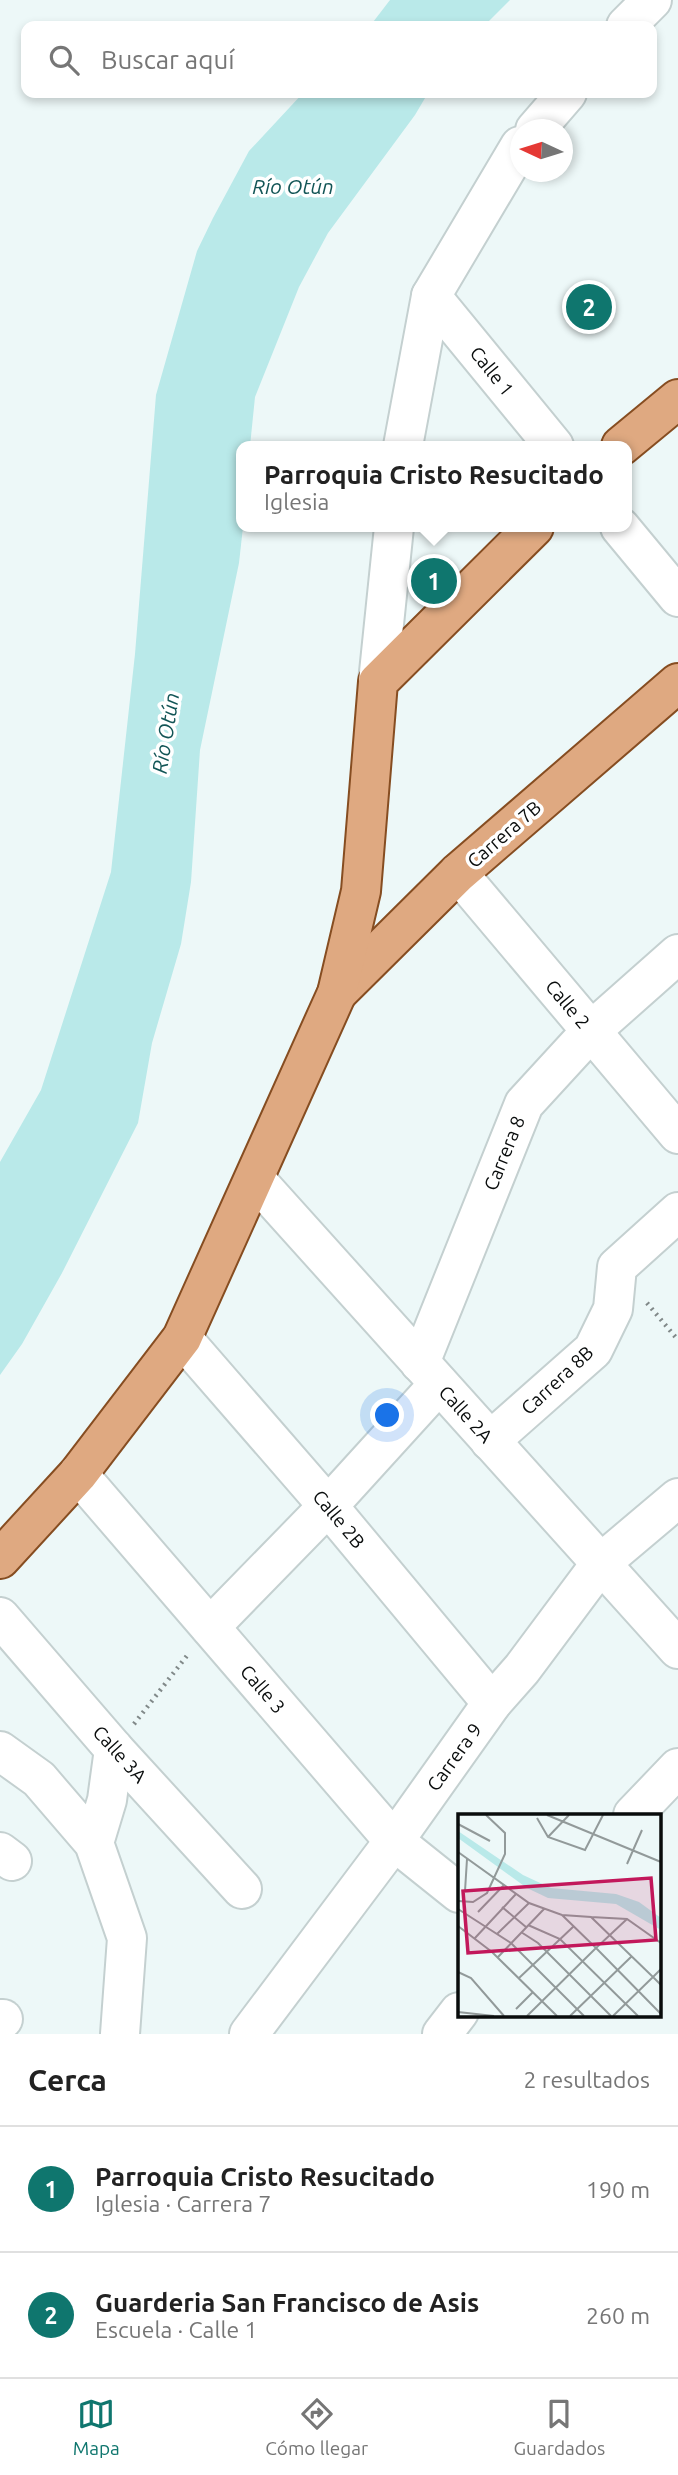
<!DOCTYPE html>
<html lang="es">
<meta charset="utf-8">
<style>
body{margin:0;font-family:Ubuntu,sans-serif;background:#f6f6f6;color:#222}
.compass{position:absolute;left:510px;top:119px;width:63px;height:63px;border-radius:50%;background:#fff;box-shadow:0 4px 10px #0003;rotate:274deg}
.you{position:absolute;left:388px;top:1416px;width:24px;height:24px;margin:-18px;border:5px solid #fff;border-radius:50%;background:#1a73e8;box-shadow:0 0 0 10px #1a73e833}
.badge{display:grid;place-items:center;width:46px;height:46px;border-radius:50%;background:#0f766e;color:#fff;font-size:23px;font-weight:700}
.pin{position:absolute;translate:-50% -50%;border:4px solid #fff;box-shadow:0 2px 7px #0006}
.popup{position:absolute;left:236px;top:441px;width:396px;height:91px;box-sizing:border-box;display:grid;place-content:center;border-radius:14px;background:#fff;filter:drop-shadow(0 2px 5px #0005);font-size:23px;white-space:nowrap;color:#767676}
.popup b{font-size:26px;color:#222}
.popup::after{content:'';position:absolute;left:50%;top:100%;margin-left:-14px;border:14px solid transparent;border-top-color:#fff}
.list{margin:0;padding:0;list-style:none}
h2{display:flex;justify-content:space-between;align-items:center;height:91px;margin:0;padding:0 28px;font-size:30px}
h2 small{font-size:23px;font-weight:400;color:#767676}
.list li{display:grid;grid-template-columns:46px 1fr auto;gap:21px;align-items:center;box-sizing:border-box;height:126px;padding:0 28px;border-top:2px solid #e0e0e0}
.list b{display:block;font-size:26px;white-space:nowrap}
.list p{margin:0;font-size:23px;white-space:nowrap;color:#767676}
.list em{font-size:23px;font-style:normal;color:#767676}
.icon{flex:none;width:38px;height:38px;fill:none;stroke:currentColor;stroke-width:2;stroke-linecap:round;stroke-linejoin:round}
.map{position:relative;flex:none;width:678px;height:2034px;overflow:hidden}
.search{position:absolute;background:#fff;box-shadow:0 4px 10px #0003;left:21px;right:21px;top:21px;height:77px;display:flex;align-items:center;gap:18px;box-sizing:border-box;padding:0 24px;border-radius:14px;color:#767676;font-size:26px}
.sheet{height:343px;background:#fff}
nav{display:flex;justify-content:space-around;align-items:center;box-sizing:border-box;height:98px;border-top:2px solid #e0e0e0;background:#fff;font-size:19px;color:#767676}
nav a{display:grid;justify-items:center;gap:4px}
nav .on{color:#0f766e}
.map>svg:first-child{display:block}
.water{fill:#b9e9e9}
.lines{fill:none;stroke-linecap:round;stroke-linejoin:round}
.minor-casing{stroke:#c4d0d0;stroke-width:42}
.major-casing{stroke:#864d21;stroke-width:42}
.path{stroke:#818989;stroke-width:4.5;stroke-dasharray:2 5;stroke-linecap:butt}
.minor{stroke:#fff;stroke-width:38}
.major{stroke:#dfa981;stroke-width:38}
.labels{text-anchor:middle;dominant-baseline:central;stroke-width:7;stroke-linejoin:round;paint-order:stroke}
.street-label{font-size:19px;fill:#090c0c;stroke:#fff}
.water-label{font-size:21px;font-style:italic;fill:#125556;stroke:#fff}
.inset-road{fill:none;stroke:#929a9a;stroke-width:2}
.view{fill:#c2185b;fill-opacity:0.15;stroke:#c2185b;stroke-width:3.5}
.inset-edge{fill:none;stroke:#090c0c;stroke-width:3.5}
</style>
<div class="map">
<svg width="678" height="2034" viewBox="0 0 678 2034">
<rect width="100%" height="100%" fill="#edf8f8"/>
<g class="water">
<path d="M390 0H510L484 26H370Z"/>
<path d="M303 93H428L415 115 328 233 299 287 255 397 250 446H242L243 527 239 563 200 750 191 882 181 944 152 1043 138 1123 62 1273 22 1344 0 1375V1162L41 1090 111 872 135 654 156 395 197 251 213 218 249 151Z"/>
</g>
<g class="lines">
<g class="minor-casing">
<g id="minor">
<path d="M626 26 652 0"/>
<path d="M535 130 567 93"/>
<path d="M431 296 554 446"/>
<path d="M403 446 431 296 520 146"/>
<path d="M620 527 678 597"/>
<path d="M378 682 394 527"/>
<path d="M458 873 678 1134"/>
<path d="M255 1179 678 1649"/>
<path d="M182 1338 328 1506 492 1703"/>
<path d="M420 1363 524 1104 591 1031 678 954"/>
<path d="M490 1441 593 1350 613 1309 617 1267 678 1212"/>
<path d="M78 1474 394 1841 459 1893"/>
<path d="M0 1617 114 1749 242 1889"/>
<path d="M210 1627 328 1506 439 1384"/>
<path d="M0 1751 39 1779 94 1843 127 1938 120 2034"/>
<path d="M633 1815 678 1768"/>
<path d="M94 1843 107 1800 114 1749"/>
<path d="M0 1852 12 1861"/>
<path d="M0 2019H3"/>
<path d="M249 2034 394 1841 492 1703 522 1669 601 1563 678 1498"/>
<path d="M442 2034 459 2012"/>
</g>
</g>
<g class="major-casing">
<g id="major">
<path d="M621 446 678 399"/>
<path d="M337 993 458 873 678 683"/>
<path d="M0 1559 78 1474 182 1338 337 993 361 891 378 682 534 527"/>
</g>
</g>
<g class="path">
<path d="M647 1303 678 1340"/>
<path d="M134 1724 189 1653"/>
</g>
<use href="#minor" class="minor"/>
<use href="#major" class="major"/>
</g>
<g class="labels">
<g class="street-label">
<text transform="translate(492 371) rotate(51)">Calle 1</text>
<text transform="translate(504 834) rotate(-41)">Carrera 7B</text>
<text transform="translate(568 1004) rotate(50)">Calle 2</text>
<text transform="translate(504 1153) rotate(-68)">Carrera 8</text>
<text transform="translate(557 1380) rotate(-43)">Carrera 8B</text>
<text transform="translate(466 1414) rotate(48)">Calle 2A</text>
<text transform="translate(339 1519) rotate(50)">Calle 2B</text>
<text transform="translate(263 1689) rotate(49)">Calle 3</text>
<text transform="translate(120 1754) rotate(48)">Calle 3A</text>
<text transform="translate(454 1757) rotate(-54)">Carrera 9</text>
</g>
<g class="water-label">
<text x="293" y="186">Río Otún</text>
<text transform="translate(165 733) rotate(-81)">Río Otún</text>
</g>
</g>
<g transform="translate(458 1814)">
<rect width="203" height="203" fill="#edf8f8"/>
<path d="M0 17 65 61 93 74 158 80 181 88 203 104V116L158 90 90 84 69 74 0 24Z" fill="#b9e9e9"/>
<path class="inset-road" d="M89 1 203 48M79 4 90 23 127 36 145 1M0 10 32 27M90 23 111 1M0 38 71 89 104 101 133 103 195 163 155 202M169 50 184 16M7 77 9 45M0 87 15 88 29 79 47 40V19L28 1M44 93 68 113M0 95 53 129 126 202M20 98 46 71M133 103 169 105 203 129M169 105 138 134 203 200M70 111 102 125 180 202M0 112 34 138 99 202M63 118 80 129 153 202M39 120 71 89M17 124 58 80M40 143 86 95M203 155 195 163 203 171M0 158 13 164 46 202M61 164 116 112M58 195 75 178M0 198 36 202M69 202 138 134 104 101M112 202 174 142"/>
<path class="view" d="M193 64 198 126 10 139 5 77Z"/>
<rect width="203" height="203" class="inset-edge"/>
</g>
</svg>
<svg class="compass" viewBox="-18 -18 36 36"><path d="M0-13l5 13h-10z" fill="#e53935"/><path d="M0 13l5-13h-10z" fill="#767676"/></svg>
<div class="you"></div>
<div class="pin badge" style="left:434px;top:581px">1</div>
<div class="popup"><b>Parroquia Cristo Resucitado</b>Iglesia</div>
<div class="pin badge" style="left:589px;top:307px">2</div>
<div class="search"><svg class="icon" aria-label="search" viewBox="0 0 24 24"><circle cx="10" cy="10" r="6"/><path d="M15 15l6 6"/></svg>Buscar aquí</div>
</div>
<section class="sheet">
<h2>Cerca<small>2 resultados</small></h2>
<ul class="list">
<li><span class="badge">1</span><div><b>Parroquia Cristo Resucitado</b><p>Iglesia · Carrera 7</p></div><em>190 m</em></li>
<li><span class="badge">2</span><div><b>Guarderia San Francisco de Asis</b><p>Escuela · Calle 1</p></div><em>260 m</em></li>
</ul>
</section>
<nav>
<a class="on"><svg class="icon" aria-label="map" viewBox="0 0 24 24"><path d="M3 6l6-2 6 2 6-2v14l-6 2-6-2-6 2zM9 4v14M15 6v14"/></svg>Mapa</a>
<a><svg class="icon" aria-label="directions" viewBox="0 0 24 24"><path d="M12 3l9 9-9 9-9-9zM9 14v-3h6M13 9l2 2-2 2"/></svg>Cómo llegar</a>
<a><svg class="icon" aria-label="saved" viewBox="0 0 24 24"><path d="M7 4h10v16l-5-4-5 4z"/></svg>Guardados</a>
</nav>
